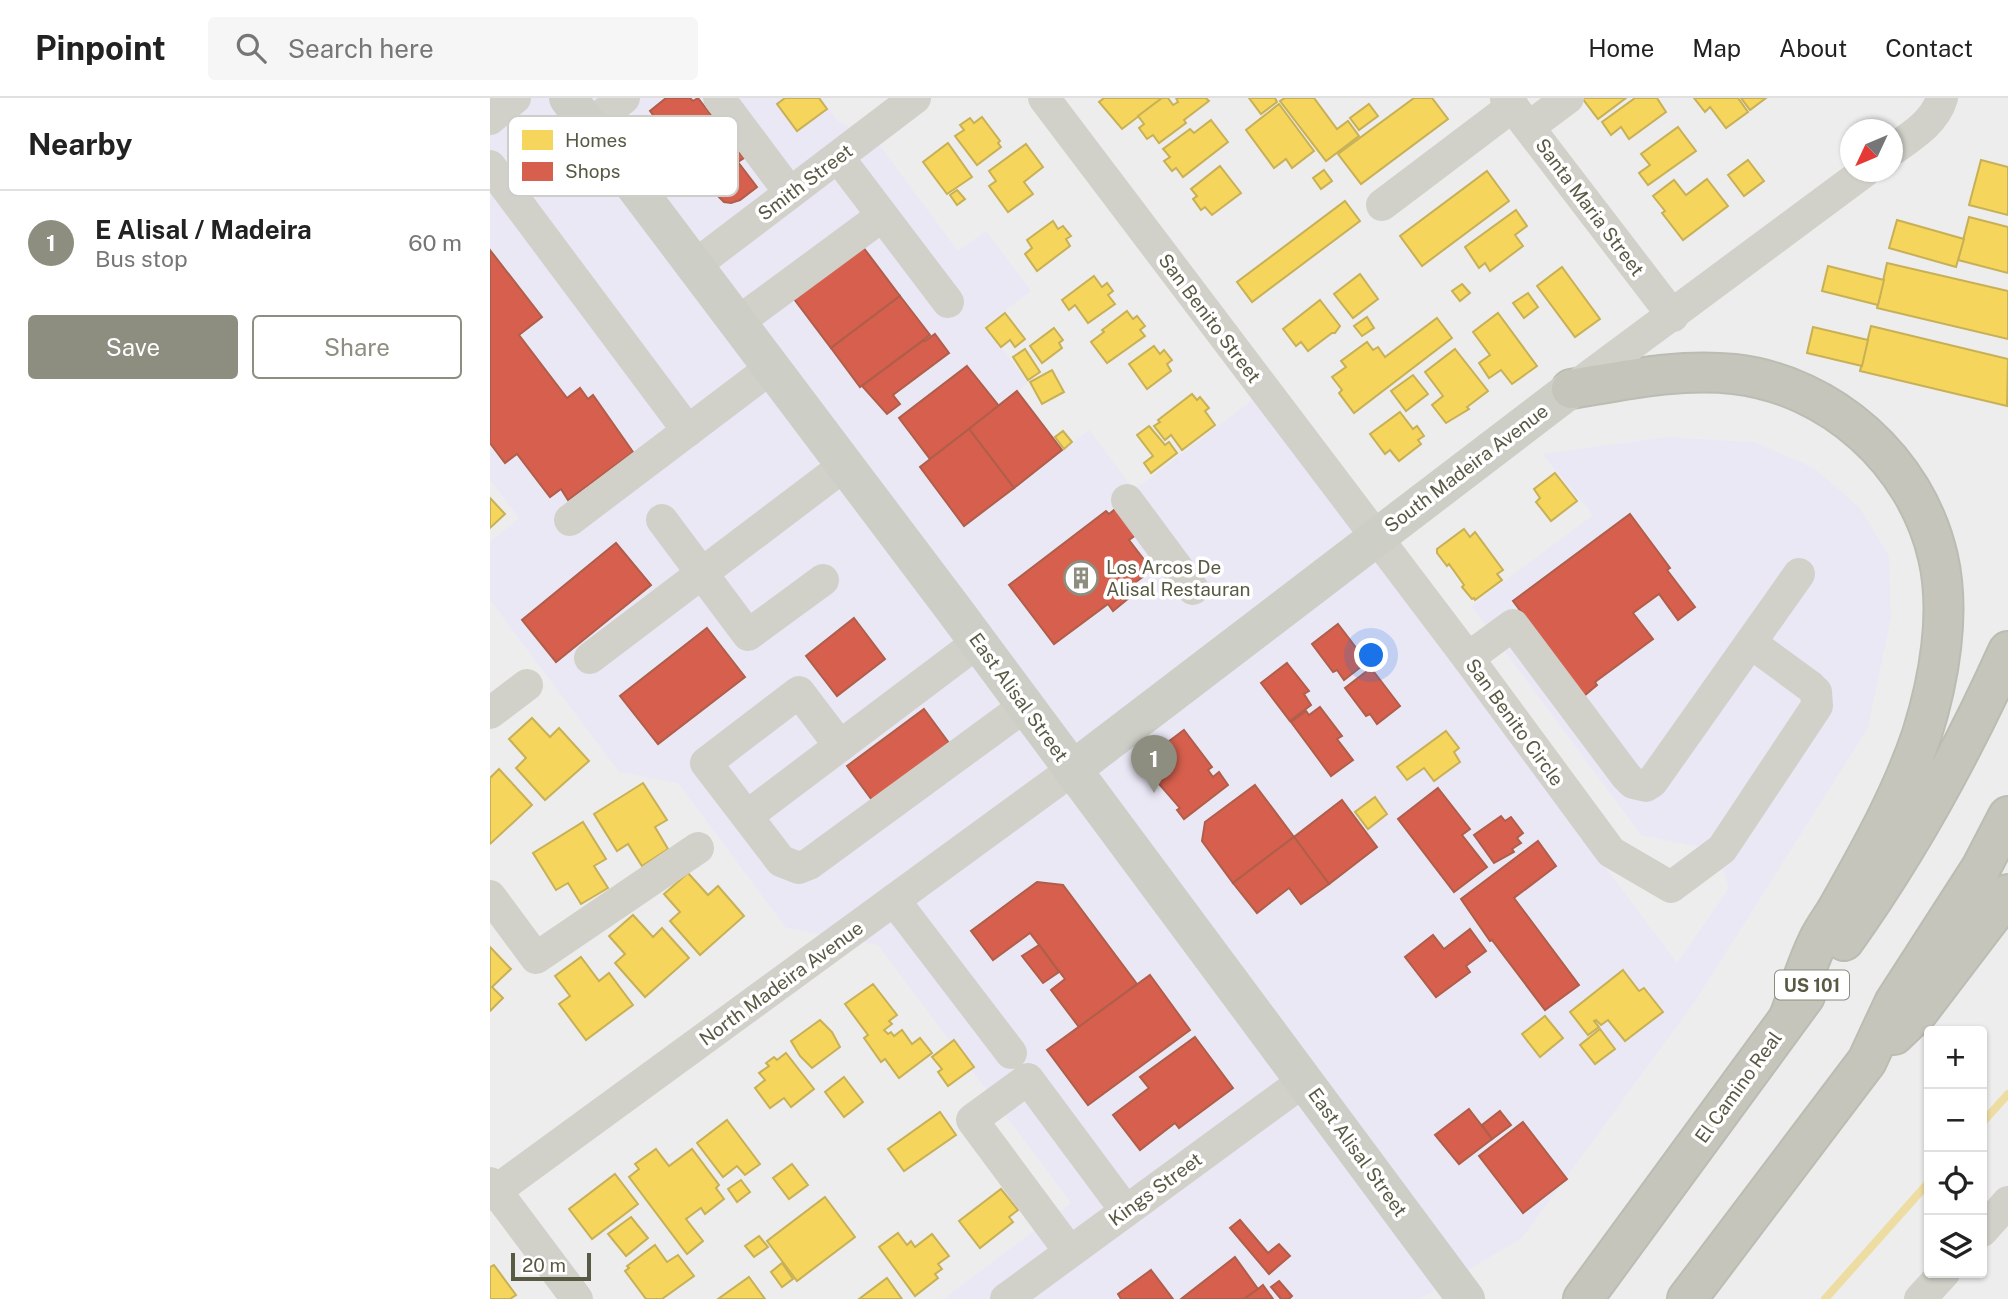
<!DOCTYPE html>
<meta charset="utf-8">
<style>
body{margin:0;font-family:"Public Sans",sans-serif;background:#f6f6f6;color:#222}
.controls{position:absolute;right:21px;bottom:21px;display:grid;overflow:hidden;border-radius:7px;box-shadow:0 2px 5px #0004}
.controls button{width:63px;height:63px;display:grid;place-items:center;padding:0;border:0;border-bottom:2px solid #e0e0e0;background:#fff;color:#222;font:35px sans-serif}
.compass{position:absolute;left:1350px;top:21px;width:63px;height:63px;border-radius:50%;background:#fff;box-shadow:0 2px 5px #0004;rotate:226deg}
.scale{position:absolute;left:21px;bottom:18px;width:80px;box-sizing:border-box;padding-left:7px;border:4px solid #595a44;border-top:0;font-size:19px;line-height:24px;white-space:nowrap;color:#595a44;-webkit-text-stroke:5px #fff;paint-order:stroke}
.you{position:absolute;left:882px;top:558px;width:24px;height:24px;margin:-18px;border:5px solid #fff;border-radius:50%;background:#1a73e8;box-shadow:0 0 0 10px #1a73e833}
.badge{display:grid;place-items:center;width:46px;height:46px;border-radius:50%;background:#8d8d80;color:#fff;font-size:23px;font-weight:700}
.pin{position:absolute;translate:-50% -58px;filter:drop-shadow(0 2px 4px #0008)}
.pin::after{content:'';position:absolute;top:37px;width:24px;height:21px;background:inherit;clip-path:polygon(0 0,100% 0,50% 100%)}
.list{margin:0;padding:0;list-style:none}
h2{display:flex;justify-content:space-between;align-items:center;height:91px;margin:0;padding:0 28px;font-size:30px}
h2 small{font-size:23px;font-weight:400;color:#767676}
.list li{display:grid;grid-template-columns:46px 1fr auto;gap:21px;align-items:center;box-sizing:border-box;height:105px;padding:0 28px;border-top:2px solid #e0e0e0}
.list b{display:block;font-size:26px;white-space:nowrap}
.list p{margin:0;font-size:23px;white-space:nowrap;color:#767676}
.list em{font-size:23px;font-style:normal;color:#767676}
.actions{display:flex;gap:14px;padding:21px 28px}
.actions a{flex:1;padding:16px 0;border:2px solid #8d8d80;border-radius:7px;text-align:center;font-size:24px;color:#8d8d80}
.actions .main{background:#8d8d80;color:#fff}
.icon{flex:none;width:38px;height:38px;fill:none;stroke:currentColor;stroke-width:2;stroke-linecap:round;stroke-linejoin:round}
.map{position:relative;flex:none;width:1518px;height:1201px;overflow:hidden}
header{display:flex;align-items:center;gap:42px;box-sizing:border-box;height:98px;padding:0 35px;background:#fff;border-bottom:2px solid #e0e0e0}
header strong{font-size:33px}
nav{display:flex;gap:38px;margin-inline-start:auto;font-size:24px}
.search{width:490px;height:63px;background:#f6f6f6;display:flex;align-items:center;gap:18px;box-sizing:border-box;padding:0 24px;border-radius:7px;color:#767676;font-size:26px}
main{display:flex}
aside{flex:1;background:#fff}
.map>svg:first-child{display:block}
.commercial{fill:#ebe8f6}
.homes{fill:#f6d55c;stroke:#c7b055;stroke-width:2}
.shops{fill:#d6604d;stroke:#b05e4a;stroke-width:2}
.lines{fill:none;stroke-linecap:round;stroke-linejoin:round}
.stream{stroke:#eedda2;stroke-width:8}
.highway-casing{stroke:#bcbdb2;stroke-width:42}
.minor{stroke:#d1d1ca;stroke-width:32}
.major{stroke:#cdcec5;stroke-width:38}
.highway{stroke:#c5c5bb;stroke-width:38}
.labels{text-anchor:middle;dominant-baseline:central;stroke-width:7;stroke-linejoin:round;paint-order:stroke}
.shield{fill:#fff;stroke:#8b8c7c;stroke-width:2}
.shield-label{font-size:18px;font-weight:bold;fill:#595a44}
.street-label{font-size:19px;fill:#595a44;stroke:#fff}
.poi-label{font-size:19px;fill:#595a44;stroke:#fff;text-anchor:start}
.key{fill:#fff;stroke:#cdcec7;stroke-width:2}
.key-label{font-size:19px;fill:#595a44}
</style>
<header>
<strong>Pinpoint</strong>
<div class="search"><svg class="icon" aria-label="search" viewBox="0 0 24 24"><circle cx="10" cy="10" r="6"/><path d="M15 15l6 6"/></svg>Search here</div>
<nav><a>Home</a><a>Map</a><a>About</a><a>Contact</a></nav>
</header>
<main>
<aside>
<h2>Nearby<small></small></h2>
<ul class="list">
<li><span class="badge">1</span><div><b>E Alisal / Madeira</b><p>Bus stop</p></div><em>60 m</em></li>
</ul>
<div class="actions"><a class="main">Save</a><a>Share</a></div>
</aside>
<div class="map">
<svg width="1518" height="1201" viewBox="0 0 1518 1201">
<rect width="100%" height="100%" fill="#ededee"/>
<path class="commercial" d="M0 0H331L349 24 385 41 468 153 496 133 541 193 495 228 538 285 529 293 574 351 599 332 644 392 765 300 1187 865 1239 790 1227 752 1152 738 981 508 1103 417 1052 356 1176 339 1264 344 1324 370 1370 410 1399 458 1401 519 1378 630 1206 902 1032 1140 930 1201H453L581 1105 388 847 296 830 188 685 129 674 0 502V444L29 420 0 382Z"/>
<g class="homes">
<path d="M295 0H329L337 11 307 33 287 6Z"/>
<path d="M614 0H669L670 2 632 31 609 4Z"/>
<path d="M672 0H678L683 7 688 4 686 0H716L719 3 694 22 696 25 669 45 663 37 657 41 649 30 654 26 648 18Z"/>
<path d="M759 0H785L787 4 771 16Z"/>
<path d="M795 0H824L847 31 858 23 869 38 836 63 790 3Z"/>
<path d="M924 0H942L958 21 871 86 848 56Z"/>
<path d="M1092 0H1136L1108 21Z"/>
<path d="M1145 0H1167L1176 14 1139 41 1131 29 1121 37 1112 24Z"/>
<path d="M1204 0H1248L1258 14 1236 30 1220 9 1215 14Z"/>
<path d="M1251 0H1276L1260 12Z"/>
<path d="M789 6 824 53 802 70 796 61 784 70 756 32Z"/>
<path d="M879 6 888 18 869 32 860 20Z"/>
<path d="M492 19 510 43 508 45 511 49 487 67 465 38 474 32 470 27 480 20 484 25Z"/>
<path d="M721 22 738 44 693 79 686 70 682 73 674 63 680 59 673 51 700 31 704 35Z"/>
<path d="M1188 29 1206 53 1158 87 1149 75 1160 67 1151 56Z"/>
<path d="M458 45 482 79 457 96 433 64Z"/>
<path d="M536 46 553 69 534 84 543 96 518 114 499 88 506 83 499 73Z"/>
<path d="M1258 62 1274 83 1254 98 1238 77Z"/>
<path d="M1491 62 1518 69V117L1479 107Z"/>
<path d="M730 68 751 95 722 117 715 109 711 112 703 101 707 98 701 91Z"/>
<path d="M834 72 842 83 831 91 823 80Z"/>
<path d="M997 73 1019 103 932 168 910 138Z"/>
<path d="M1217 81 1238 108 1193 142 1172 115 1175 113 1163 98 1184 82 1196 97Z"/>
<path d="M467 92 475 101 467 107 460 97Z"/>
<path d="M855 103 870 123 762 204 747 184Z"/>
<path d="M1026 112 1037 128 1025 137 1033 148 1000 173 995 165 989 170 975 149Z"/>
<path d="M1479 119 1518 129V175L1468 162Z"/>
<path d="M1407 122 1474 141 1466 169 1399 150Z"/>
<path d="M563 123 568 131 573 128 581 138 576 141 580 148 547 173 535 156 542 150 537 142Z"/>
<path d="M1397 165 1518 193V241L1387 210Z"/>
<path d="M1338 168 1394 182 1388 207 1332 193Z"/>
<path d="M1072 169 1110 221 1085 239 1047 188Z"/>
<path d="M870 176 888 201 863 220 844 196Z"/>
<path d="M604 178 612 189 617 185 623 193 618 197 625 206 598 225 585 207 579 212 572 202Z"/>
<path d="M972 186 980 195 970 203 962 193Z"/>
<path d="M1038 195 1048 209 1034 220 1023 205Z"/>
<path d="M830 202 850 228 845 235H842L818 253 811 244 806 248 793 231Z"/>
<path d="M637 213 643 221 647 218 655 228 650 232 655 238 617 265 601 244 614 234 612 232Z"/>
<path d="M515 215 535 241 525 249 520 242 511 249 496 230Z"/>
<path d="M1008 215 1047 268 1022 286 1011 272 999 280 989 265 1000 257 983 234Z"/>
<path d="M877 219 884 230 872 238 864 228Z"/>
<path d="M947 220 962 240 864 315 849 295 852 292 842 279 856 269 851 263 877 244 883 252 888 249 895 259Z"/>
<path d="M1381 228 1518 261 1517 308 1370 273Z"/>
<path d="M1323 229 1378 242 1372 268 1317 255Z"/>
<path d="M564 230 573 242 569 245 572 250 552 265 540 248Z"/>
<path d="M664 248 670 256 674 252 682 262 677 266 681 273 657 291 639 266Z"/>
<path d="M535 251 550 274 538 282 523 259Z"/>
<path d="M965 251 998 293 977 309 979 311 956 325 942 307 953 298 935 274Z"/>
<path d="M562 272 574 294 552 306 540 284Z"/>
<path d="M923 277 938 296 916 313 901 293Z"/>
<path d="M702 296 707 302 710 299 719 310 715 313 725 327 692 352 681 337 675 342 664 328 670 324 668 322Z"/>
<path d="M910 314 923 331 927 328 934 338 928 342 931 346 909 363 900 352 895 356 880 336Z"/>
<path d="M659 328 675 347 679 344 687 355 661 375 654 365 663 358 647 337Z"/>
<path d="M573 333 582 344 574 351 565 339Z"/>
<path d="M1065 375 1087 403 1061 423 1046 404 1050 400 1044 391Z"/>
<path d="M0 400 15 416 0 430Z"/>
<path d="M974 431 980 439 985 434 1013 472 1007 476 1012 482 985 502 984 500 982 501 972 489 974 487 959 466 957 468 947 455V451Z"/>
<path d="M42 620 60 639 69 630 99 663 55 702 26 670 36 660 19 641Z"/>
<path d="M956 633 969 650 964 654 970 664 944 683 934 670 917 682 907 669Z"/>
<path d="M9 671 42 707 0 746V680Z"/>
<path d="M153 685 177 722 165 729 178 751 152 768 138 746 127 753 104 716Z"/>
<path d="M885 699 897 716 878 731 865 714Z"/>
<path d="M93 724 116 761 104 768 118 790 91 806 78 785 66 792 43 755Z"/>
<path d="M198 775 218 797 228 788 254 818 210 857 180 823 190 814 174 796Z"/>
<path d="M143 817 163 839 172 830 199 860 155 899 125 865 135 856 119 838Z"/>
<path d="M0 849 21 871 2 889 13 900 0 913Z"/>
<path d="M91 859 109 883 119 875 143 907 96 942 69 906 80 898 65 878Z"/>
<path d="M1133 872 1149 893 1154 890 1173 914 1135 943 1118 922 1111 927 1106 922 1104 923 1109 929 1098 937 1080 914Z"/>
<path d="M383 886 407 917 399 923 402 926 394 932 398 936 401 934 404 938 412 932 422 946 430 940 442 955 409 980 395 961 391 964 374 940 378 937 355 906Z"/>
<path d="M1055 918 1073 940 1050 959 1032 936Z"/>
<path d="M330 922 342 934 350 949 322 970 310 958 301 943Z"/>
<path d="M1110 931 1125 951 1105 966 1090 947Z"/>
<path d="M464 942 484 969 458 988 448 974 452 971 442 959Z"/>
<path d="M296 955 324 991 301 1009 294 1000 280 1010 265 990 275 982 269 975 279 968 276 965 284 959 287 962Z"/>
<path d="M354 979 373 1004 354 1019 335 994Z"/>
<path d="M450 1014 466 1037 414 1073 398 1051Z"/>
<path d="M237 1022 270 1066 255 1077 247 1068 233 1079 207 1045Z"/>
<path d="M166 1051 179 1068 202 1051 229 1087 226 1090 234 1101 215 1116 211 1110 196 1121 213 1143 197 1156 139 1079 149 1071 145 1066Z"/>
<path d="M302 1066 318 1087 299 1101 283 1080Z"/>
<path d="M125 1076 148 1106 102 1141 79 1111Z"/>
<path d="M251 1082 260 1094 247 1104 238 1091Z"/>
<path d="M511 1091 528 1112 519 1119 523 1124 490 1150 469 1123Z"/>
<path d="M335 1099 365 1139 307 1183 277 1143Z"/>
<path d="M141 1119 158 1140 136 1158 118 1136Z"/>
<path d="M408 1135 417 1147 421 1143 425 1149 442 1136 459 1158 448 1166 452 1171 445 1176 448 1180 425 1198 389 1149Z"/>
<path d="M269 1138 278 1149 264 1159 255 1148Z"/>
<path d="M165 1147 177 1164 188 1157 204 1178 172 1201H156L135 1173 139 1170 137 1168Z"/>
<path d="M292 1165 303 1181 292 1189 281 1174Z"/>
<path d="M4 1167 26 1197 20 1201H0V1169Z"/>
<path d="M259 1179 275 1201H228Z"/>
<path d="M397 1180 412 1201H369Z"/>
</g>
<g class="shops">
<path d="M176 0H200L203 3 208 0 254 60 248 64 267 89 250 102 241 105 234 104 221 91H218L160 13Z"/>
<path d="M373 149 410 198 341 250 304 201Z"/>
<path d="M0 152 52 219 29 237 77 300 90 290 98 301 103 297 143 354 78 402 71 391 60 399 27 356 15 365 0 345Z"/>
<path d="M410 198 440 237 370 289 341 250Z"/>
<path d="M445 236 459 255 403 297 410 306 397 316 372 288 434 242 435 243Z"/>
<path d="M477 268 509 308 440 361 409 320Z"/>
<path d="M527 293 572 352 524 390 479 331Z"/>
<path d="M479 331 524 390 474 428 430 369Z"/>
<path d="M630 407 650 434 639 442 662 472 635 492 640 499 623 513 618 506 564 546 519 487 616 413 619 416Z"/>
<path d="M1140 416 1180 470 1177 472 1205 509 1188 522 1169 496 1143 515 1163 541 1105 584 1107 587 1094 598 1023 503Z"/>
<path d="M126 445 161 487 66 564 32 522Z"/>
<path d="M364 520 395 561 347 598 316 558Z"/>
<path d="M848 526 877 564 854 582 847 572 843 574 822 546Z"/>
<path d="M217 530 255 579 168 646 130 598Z"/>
<path d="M797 565 819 593 814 596 821 607 800 623 771 585Z"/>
<path d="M881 570 910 608 887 626 880 616 876 618 855 590Z"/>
<path d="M830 609 852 638 847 641 863 662 841 678 801 624 816 613 819 617Z"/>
<path d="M434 611 459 645 382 702 357 668Z"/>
<path d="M694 632 722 669 718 672 723 679 729 674 738 687 694 721 687 712 690 710 663 679 666 653Z"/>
<path d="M765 687 804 739 743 785 712 743 715 724Z"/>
<path d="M948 690 980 731 972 737 997 769 964 794 908 721Z"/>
<path d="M852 702 887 749 839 786 804 739Z"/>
<path d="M1011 718 1015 723 1021 719 1033 735 1027 740 1031 745 1022 751 1024 754 1004 765 984 737Z"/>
<path d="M804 739 839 786 811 806 799 790 767 815 743 785Z"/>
<path d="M1048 743 1066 768 1024 800 1089 887 1055 912 1002 842 1000 843 971 801Z"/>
<path d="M547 784 573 787 647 886 589 929 561 892 575 881 540 835 503 862 481 833Z"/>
<path d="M980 831 996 853 976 868 980 874 946 899 915 859 943 837 954 851Z"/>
<path d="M549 847 569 874 553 885 532 858Z"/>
<path d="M660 877 700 932 598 1007 557 952Z"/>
<path d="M705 939 743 990 689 1030 685 1025 650 1052 623 1017 659 990 650 979Z"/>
<path d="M979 1011 1002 1041 969 1066 945 1037Z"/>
<path d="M1010 1013 1021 1027 1002 1041 992 1027Z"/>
<path d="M1033 1024 1077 1081 1033 1115 989 1058Z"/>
<path d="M750 1122 778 1155 789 1146 800 1158 779 1176 740 1130Z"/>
<path d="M745 1159 768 1191 754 1201H691Z"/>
<path d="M661 1172 683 1201H631L628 1196Z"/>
<path d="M789 1183 802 1198 799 1201H791L781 1189Z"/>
<path d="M773 1187 783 1201H754L768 1191Z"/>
</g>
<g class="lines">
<g class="stream">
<path d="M1492 1025 1518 996"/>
<path d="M1335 1201 1439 1084"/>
</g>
<g class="highway-casing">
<g id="highway">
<path d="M1081 291C1135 282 1189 270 1244 276 1341 287 1426 363 1448 459 1461 515 1449 582 1432 636 1412 696 1380 753 1349 808 1343 819 1335 829 1330 839 1317 864 1309 893 1299 919"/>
<path d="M1354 843C1419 752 1472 655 1518 553"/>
<path d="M1404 937 1429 913 1518 796"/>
<path d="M1093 1201 1315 898"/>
<path d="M1197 1201 1377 963 1404 905 1491 770 1518 718"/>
</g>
</g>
<g class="minor">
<path d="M229 0 300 95"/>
<path d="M554 0 978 560 1121 754 1181 789 1232 751 1327 608 1326 594 1321 589 1261 545"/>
<path d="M1016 0 1183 218"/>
<path d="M0 21 25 0"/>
<path d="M99 27 134 0"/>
<path d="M1039 29 1078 0"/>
<path d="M1402 52C1422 38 1445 24 1452 0"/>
<path d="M348 59 458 204"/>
<path d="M0 68 198 333"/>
<path d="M892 107 1023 8"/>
<path d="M204 168 425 0"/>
<path d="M248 224 392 118"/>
<path d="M1083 290 1374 74"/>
<path d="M637 402 703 491"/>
<path d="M80 422 282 269"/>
<path d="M172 422 258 537 333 482"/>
<path d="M100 560 355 367"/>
<path d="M978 560 1023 527 1136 678 1143 685 1156 688 1162 684 1309 476"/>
<path d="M0 615 37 587"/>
<path d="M350 648 309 594 216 665 291 763 309 770 319 766 535 608"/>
<path d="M257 718 488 544"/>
<path d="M0 798 46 860 208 750"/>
<path d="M404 802 521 955"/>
<path d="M0 1085 87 1201"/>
<path d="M0 1097 582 672"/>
<path d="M1492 1133 1518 1104"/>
<path d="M580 1154 482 1022 538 981 636 1113"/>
<path d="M516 1201 815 982"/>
<path d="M1430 1201 1454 1175"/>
</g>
<g class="major">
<path d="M78 0 465 513 976 1201"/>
<path d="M582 672 1081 291"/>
</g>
<use href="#highway" class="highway"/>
</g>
<defs>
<g id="building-ring" transform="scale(1.75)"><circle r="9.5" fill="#fff" stroke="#8d8d80" stroke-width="1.5"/><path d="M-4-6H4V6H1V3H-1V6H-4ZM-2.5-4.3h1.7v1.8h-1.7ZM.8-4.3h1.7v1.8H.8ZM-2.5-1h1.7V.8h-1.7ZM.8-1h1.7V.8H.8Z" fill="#8d8d80"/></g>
</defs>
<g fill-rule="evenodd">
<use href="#building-ring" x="591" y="480"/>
</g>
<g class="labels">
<rect class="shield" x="1285" y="872.5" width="74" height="29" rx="5"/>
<g class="shield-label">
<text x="1322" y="887">US 101</text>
</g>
<g class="street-label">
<text transform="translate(315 84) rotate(-37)">Smith Street</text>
<text transform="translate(1100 109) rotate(53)">Santa Maria Street</text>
<text transform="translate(720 220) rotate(53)">San Benito Street</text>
<text transform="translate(976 370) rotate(-37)">South Madeira Avenue</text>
<text transform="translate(529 599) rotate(54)">East Alisal Street</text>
<text transform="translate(1025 624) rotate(54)">San Benito Circle</text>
<text transform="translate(291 885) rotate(-36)">North Madeira Avenue</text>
<text transform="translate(1248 989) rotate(-54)">El Camino Real</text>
<text transform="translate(868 1054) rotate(54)">East Alisal Street</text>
<text transform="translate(665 1091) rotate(-36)">Kings Street</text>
</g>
<g class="poi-label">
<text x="616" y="469">Los Arcos De<tspan x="616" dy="22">Alisal Restauran</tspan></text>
</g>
</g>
<rect x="18" y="18" width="230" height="80" rx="10" class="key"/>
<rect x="32" y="32" width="31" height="20" fill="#f6d55c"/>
<rect x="32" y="64" width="31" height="19" fill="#d6604d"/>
<g class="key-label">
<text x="75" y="49">Homes</text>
<text x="75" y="80">Shops</text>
</g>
</svg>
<div class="controls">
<button>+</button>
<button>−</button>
<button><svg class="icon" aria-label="locate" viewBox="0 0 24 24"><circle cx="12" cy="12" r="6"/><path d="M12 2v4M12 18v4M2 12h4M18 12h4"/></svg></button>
<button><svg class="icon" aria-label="layers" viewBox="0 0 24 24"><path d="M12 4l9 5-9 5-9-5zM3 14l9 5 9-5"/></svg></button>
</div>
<svg class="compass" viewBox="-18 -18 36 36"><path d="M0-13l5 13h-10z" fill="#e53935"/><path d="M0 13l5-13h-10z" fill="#767676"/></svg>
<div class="scale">20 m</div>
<div class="you"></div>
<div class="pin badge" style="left:664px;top:695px">1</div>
</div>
</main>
